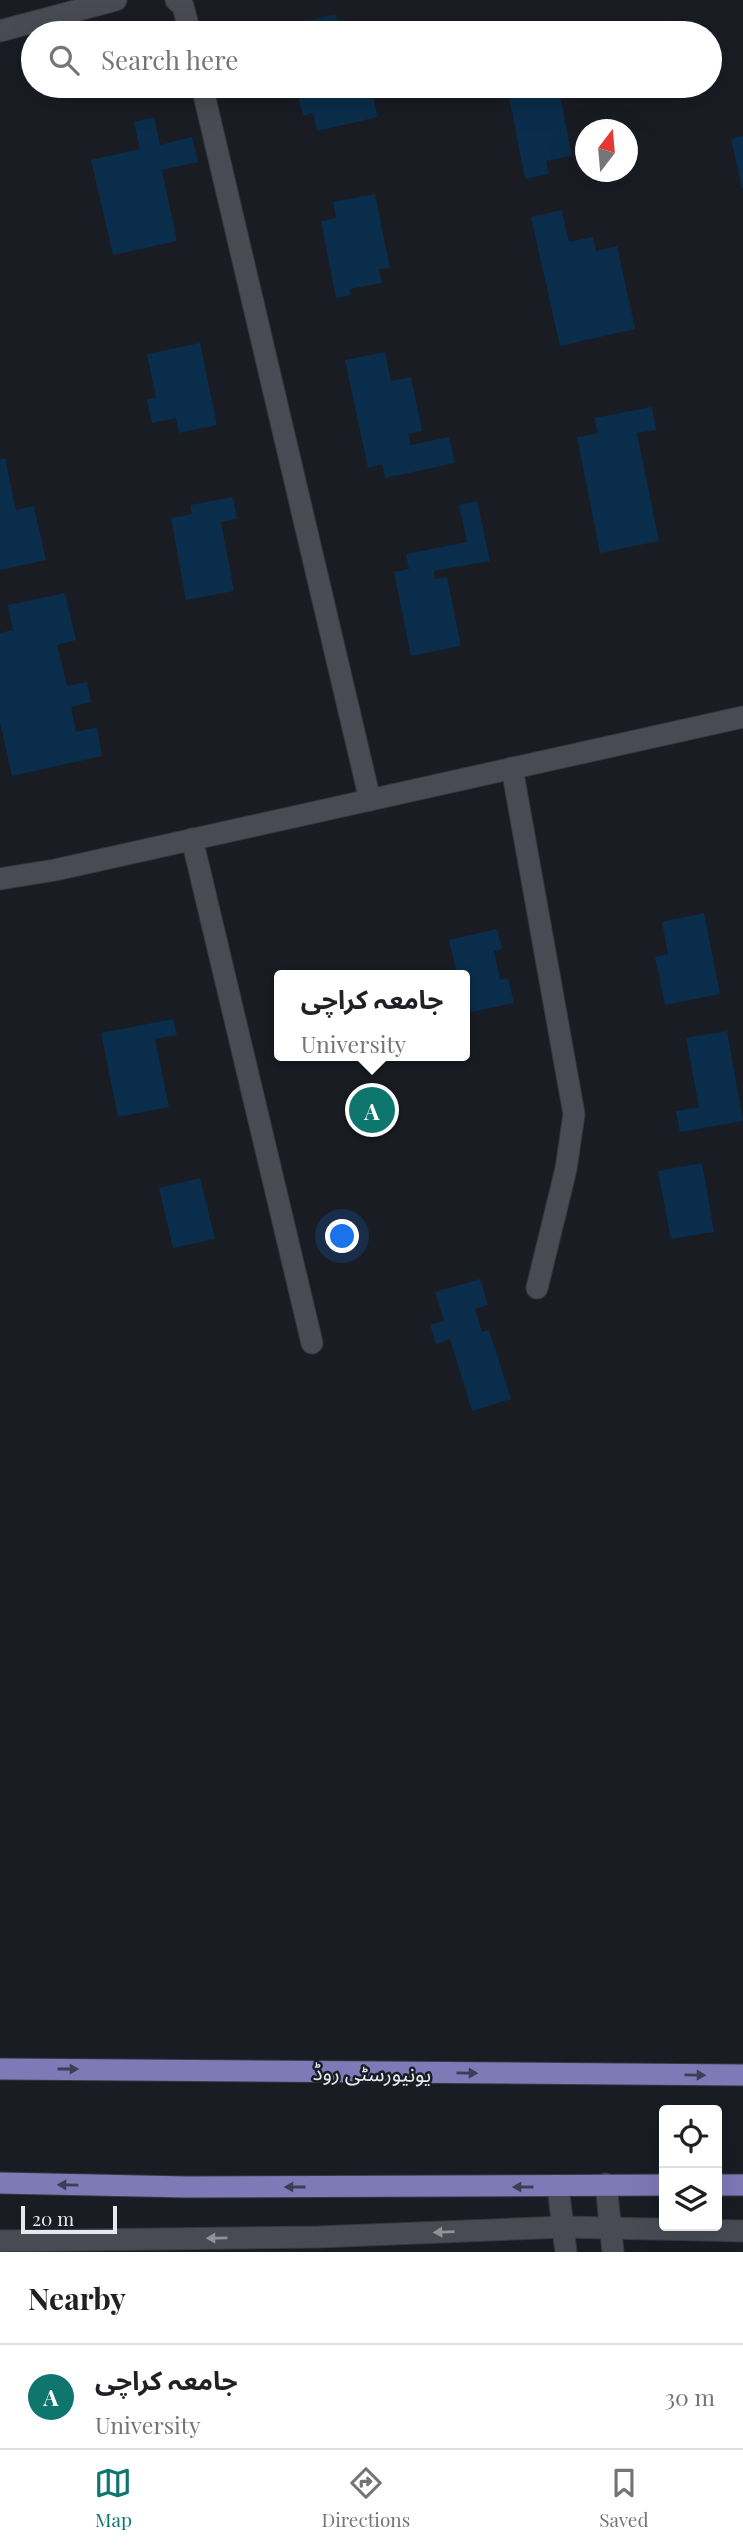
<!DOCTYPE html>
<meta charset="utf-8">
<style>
body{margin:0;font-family:"Playfair Display","Noto Sans Arabic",serif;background:#f2f2f2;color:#202124}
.controls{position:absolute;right:21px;bottom:21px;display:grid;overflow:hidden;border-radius:7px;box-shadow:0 7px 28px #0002}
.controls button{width:63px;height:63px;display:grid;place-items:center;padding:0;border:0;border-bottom:2px solid #e0e0e0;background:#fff;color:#202124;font:35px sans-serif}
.compass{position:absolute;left:575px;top:119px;width:63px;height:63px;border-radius:50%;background:#fff;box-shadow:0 7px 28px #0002;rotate:16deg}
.scale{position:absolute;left:21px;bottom:18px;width:96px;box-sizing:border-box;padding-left:7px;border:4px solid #e5e8ed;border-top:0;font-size:19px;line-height:24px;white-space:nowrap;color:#e5e8ed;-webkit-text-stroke:5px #191c23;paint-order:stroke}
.you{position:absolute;left:343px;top:1237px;width:24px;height:24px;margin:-18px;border:5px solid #fff;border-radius:50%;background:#1a73e8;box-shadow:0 0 0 10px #1a73e833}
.badge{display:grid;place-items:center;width:46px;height:46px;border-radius:50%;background:#0f766e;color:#fff;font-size:23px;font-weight:700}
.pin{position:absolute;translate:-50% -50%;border:4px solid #fff;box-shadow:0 2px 7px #0006}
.popup{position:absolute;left:274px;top:970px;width:196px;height:91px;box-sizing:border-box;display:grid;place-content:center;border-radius:7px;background:#fff;filter:drop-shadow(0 2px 5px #0005);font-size:23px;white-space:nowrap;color:#757577}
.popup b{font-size:26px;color:#202124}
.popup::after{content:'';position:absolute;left:50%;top:100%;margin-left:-14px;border:14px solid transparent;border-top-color:#fff}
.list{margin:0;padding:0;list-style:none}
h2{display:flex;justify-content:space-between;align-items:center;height:91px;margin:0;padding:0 28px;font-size:30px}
h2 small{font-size:23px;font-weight:400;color:#757577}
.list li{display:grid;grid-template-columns:46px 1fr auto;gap:21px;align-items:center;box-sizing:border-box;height:105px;padding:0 28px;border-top:2px solid #e0e0e0}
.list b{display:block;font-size:26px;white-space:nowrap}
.list p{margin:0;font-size:23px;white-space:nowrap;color:#757577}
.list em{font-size:23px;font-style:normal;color:#757577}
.icon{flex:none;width:38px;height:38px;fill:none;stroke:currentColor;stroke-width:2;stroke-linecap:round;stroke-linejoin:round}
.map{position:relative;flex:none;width:743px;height:2252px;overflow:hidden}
.search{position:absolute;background:#fff;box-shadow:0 7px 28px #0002;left:21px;right:21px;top:21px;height:77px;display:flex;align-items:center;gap:18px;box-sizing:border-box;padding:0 24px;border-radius:38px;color:#757577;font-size:26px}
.sheet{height:196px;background:#fff}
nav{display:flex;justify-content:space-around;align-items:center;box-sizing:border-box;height:98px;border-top:2px solid #e0e0e0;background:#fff;font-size:19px;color:#757577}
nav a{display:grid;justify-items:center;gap:4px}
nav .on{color:#0f766e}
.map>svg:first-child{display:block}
.building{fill:#0a2d4b}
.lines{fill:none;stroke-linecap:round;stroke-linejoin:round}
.minor-casing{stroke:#36383e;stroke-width:23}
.major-casing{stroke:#36383e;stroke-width:23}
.minor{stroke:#484b54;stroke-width:21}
.major{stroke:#7e79b7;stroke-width:21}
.oneway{fill:#3c3d57}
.oneway2{fill:#8f9299}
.labels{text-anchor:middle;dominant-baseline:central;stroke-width:5;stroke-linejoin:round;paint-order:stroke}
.street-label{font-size:21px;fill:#e5e8ed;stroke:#191c23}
</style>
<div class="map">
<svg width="743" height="2252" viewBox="0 0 743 2252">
<rect width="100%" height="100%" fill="#191c23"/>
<g class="building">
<path d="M336 14 341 33H284L282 27Z"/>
<path d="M296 86H370L378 117 317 131 313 113 303 116Z"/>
<path d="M507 86H558L572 156 546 161 549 174 525 179Z"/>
<path d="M154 117 160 145 192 137 198 162 162 170 177 241 113 255 91 160 140 149 134 122Z"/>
<path d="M743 136V188H742L731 139Z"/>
<path d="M375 194 390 268 379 269 382 283 350 289 351 295 336 298 321 221 336 218 333 202Z"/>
<path d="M562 210 569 242 593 237 596 251 617 246 635 329 560 346 531 217Z"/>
<path d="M200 343 217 425 179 433 176 418 152 423 147 399 156 398 147 354Z"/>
<path d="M385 352 391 381 411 377 422 431 408 434 411 445 449 437 455 463 385 478 382 464 368 468 345 360Z"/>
<path d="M652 407 656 430 637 433 659 541 600 553 577 437 598 433 594 418Z"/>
<path d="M5 458 16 510 34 506 46 560 0 570V459Z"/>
<path d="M233 497 237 519 221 522 234 591 186 600 171 518 192 514 190 505Z"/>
<path d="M477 501 490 561 434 571 435 579 447 577 461 646 411 656 394 572 409 569 406 554 467 542 459 505Z"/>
<path d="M65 593 76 640 57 645 67 686 87 682 91 702 71 707 76 732 97 727 102 756 12 776 0 723V633L13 630 8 605Z"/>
<path d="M704 913 720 994 665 1005 655 957 668 954 662 922Z"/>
<path d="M497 929 502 949 494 951 500 980 508 978 514 1003 466 1013 465 975H446V973L456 971 449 940Z"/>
<path d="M173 1019 177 1035 155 1039 169 1107 118 1117 101 1033Z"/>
<path d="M727 1031 743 1121 680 1132 676 1111 699 1107 686 1038Z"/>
<path d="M702 1163 714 1232 671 1239 658 1171Z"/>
<path d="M200 1178 215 1239 173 1248 159 1188Z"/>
<path d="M480 1279 488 1305 475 1309 482 1332 489 1330 511 1399 472 1411 450 1339 436 1344 430 1325 444 1321 435 1292Z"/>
</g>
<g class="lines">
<g class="minor-casing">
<g id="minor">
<path d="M176 0 183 6 190 33"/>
<path d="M0 31 116 0"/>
<path d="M202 86 370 800"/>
<path d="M512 768 574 1114 566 1169 537 1288"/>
<path d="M192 839 312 1343"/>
<path d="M0 879 55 870 743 717"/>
<path d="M606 2184 613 2252"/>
<path d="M558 2187 566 2252"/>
<path d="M0 2241 319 2237 563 2227 743 2231"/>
</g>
</g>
<g class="major-casing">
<g id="major">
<path d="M0 2069 743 2075"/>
<path d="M0 2183 187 2187 664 2185"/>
<path d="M717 2185H743"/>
</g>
</g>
<use href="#minor" class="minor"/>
<use href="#major" class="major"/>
</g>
<defs><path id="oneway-solid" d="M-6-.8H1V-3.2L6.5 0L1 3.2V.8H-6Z" transform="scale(1.75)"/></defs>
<g class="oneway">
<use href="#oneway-solid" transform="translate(68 2069)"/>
<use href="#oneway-solid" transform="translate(467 2073) rotate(1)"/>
<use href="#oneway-solid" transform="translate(695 2075) rotate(1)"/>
<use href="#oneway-solid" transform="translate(68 2185) rotate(-179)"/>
<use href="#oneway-solid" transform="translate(295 2187) rotate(180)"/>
<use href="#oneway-solid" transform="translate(523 2187) rotate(180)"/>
</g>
<g class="oneway2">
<use href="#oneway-solid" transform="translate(444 2232) rotate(178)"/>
<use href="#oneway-solid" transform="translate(217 2238) rotate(179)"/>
</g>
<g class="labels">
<g class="street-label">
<text transform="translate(372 2072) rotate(1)">یونیورسٹی روڈ</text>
</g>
</g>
</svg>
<div class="controls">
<button><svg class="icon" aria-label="locate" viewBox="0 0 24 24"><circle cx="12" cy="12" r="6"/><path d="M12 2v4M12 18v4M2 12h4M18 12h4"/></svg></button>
<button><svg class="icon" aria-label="layers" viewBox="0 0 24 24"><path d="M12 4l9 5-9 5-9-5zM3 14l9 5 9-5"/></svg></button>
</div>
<svg class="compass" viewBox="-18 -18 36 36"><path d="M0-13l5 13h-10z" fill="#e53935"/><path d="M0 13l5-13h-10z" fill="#757577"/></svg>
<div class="scale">20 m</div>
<div class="you"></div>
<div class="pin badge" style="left:372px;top:1110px">A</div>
<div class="popup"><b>جامعہ کراچی</b>University</div>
<div class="search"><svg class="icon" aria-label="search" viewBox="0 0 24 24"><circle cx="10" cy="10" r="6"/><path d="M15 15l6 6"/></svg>Search here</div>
</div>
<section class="sheet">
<h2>Nearby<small></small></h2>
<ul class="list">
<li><span class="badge">A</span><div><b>جامعہ کراچی</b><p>University</p></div><em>30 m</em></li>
</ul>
</section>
<nav>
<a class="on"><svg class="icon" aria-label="map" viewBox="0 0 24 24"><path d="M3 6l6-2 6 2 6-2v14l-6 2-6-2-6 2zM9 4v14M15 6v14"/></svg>Map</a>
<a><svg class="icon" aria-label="directions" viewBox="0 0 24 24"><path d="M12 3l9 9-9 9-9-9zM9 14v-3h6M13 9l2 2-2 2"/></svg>Directions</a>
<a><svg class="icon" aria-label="saved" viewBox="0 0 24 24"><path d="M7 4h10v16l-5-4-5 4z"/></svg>Saved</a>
</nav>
